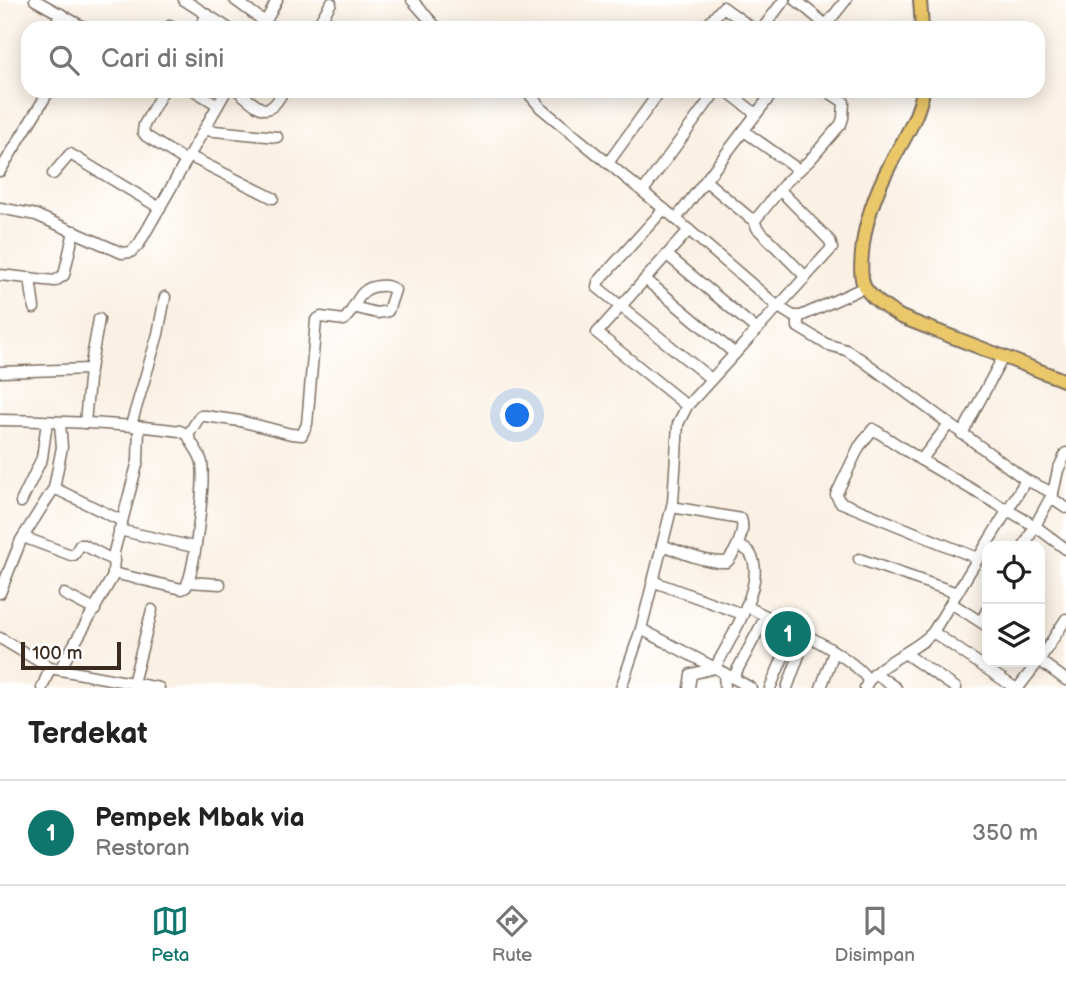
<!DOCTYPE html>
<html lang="id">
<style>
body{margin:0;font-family:"Balsamiq Sans",sans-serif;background:#f2f2f2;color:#222}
.controls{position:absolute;right:21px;bottom:21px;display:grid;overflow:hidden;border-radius:14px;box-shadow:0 4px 18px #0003}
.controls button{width:63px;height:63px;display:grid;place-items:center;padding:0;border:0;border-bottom:2px solid #e0e0e0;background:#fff;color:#222;font:35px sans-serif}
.scale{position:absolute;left:21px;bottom:18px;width:100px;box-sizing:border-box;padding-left:7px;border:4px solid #3b2a1e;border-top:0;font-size:19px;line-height:24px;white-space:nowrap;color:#3b2a1e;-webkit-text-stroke:5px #fff;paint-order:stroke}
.you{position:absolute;left:518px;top:416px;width:24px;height:24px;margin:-18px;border:5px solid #fff;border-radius:50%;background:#1a73e8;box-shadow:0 0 0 10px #1a73e833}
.badge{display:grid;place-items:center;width:46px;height:46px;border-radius:50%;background:#0f766e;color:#fff;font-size:23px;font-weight:700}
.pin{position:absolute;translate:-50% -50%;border:4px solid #fff;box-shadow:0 2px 7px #0006}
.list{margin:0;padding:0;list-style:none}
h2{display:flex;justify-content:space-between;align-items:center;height:91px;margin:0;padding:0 28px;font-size:30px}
h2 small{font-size:23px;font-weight:400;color:#767676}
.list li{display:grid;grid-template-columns:46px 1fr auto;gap:21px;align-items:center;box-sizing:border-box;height:105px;padding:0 28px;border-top:2px solid #e0e0e0}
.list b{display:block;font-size:26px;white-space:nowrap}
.list p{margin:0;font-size:23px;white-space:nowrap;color:#767676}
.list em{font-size:23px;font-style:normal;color:#767676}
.icon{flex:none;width:38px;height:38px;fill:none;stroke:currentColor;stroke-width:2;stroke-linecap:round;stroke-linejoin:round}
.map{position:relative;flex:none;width:1066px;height:688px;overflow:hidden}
.search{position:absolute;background:#fff;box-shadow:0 4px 18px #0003;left:21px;right:21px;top:21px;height:77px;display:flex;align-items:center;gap:18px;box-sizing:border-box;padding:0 24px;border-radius:21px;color:#767676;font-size:26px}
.sheet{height:196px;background:#fff}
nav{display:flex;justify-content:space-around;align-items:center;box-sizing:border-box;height:98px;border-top:2px solid #e0e0e0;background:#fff;font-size:19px;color:#767676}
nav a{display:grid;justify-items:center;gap:4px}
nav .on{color:#0f766e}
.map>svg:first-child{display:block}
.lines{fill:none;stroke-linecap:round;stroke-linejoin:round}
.minor-casing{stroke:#7e6f63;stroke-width:13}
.major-casing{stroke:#7e6f63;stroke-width:16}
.minor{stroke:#fff;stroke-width:10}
.major{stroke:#eac769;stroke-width:12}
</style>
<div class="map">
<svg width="1066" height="688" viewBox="0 0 1066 688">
<rect width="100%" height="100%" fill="#fff"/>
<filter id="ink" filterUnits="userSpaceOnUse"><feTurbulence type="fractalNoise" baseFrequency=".0143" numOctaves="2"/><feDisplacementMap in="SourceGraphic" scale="14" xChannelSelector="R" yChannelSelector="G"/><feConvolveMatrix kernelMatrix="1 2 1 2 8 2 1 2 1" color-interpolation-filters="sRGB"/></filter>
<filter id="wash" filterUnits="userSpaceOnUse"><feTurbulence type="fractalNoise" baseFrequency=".00686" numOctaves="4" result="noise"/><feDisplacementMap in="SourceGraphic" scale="28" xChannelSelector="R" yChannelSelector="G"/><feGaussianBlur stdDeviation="1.57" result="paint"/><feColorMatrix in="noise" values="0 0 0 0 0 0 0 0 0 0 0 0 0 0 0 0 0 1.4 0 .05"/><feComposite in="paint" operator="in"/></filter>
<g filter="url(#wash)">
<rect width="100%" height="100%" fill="#faf0e3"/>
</g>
<g filter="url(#ink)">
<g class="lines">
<g class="minor-casing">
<g id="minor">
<path d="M35 0 85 28"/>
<path d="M184 0 228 28"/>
<path d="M235 0 265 22"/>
<path d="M412 0 437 28"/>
<path d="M796 0 826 25 823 28"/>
<path d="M826 25 846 0"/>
<path d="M263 27 277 0"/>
<path d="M53 28 61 14"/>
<path d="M169 28 170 26"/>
<path d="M199 28 207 15"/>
<path d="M316 28 331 3"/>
<path d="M705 28 723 7 752 28"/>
<path d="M763 28 784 0"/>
<path d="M163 91 144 125 143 132 146 136 186 161"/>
<path d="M195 91 218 105"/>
<path d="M238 91C258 107 268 122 283 91"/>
<path d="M527 91 541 108 676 219 777 306 793 316H801L865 287"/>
<path d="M727 91 756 114"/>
<path d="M204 130 277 137"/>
<path d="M744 131 799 170"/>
<path d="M189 156 273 198"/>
<path d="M608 163 660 91"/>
<path d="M0 171 49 91"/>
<path d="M53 174 70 154 160 208"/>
<path d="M707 182 750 218 756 219 787 181 810 160 841 124 843 118 844 102 827 91"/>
<path d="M643 191 716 91"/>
<path d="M0 208 36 215 122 253 131 252 139 244 226 91"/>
<path d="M664 209 598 282 597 287 711 379"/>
<path d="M676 219 774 91"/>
<path d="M754 220 757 228 806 277"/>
<path d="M667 255 756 329"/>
<path d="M0 275 55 281 64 275 74 231"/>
<path d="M30 278 34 308"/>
<path d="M645 279 734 353"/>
<path d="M798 317V327L826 344 846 350 862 360 1026 480"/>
<path d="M90 369 99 319"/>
<path d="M0 372 90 369 85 423"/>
<path d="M687 406 597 333 689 230"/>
<path d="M0 420C60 421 120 423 180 431L188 435"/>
<path d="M949 424 921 460 1035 526 1066 549"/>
<path d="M131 425 158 334 165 297"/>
<path d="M962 434 1003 357"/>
<path d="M921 460 873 429 859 447 836 495 840 502 977 558"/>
<path d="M54 488 122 521"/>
<path d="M1051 498 1066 508"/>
<path d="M21 502 42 458 47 422"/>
<path d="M119 530 194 547"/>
<path d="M23 537 71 555H74L80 545H84L114 561"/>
<path d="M662 545C683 553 705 563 727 562 735 553 746 531 741 519L672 507"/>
<path d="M1024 546 1053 493 1058 470 1066 453"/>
<path d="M859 559 957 593"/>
<path d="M113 573 182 589 186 587C195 569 205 484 202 463 200 452 192 446 188 435L200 416H205L240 421 291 434 302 435 307 424 316 320 321 317 344 320C358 307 356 288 379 286 386 285 390 286 395 290L388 311 377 313 353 307"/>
<path d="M652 581 742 614"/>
<path d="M188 582 220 584"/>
<path d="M0 593 21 540 54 488 62 447 60 423"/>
<path d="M64 594 95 610"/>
<path d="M951 603 987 626"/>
<path d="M746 606 766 616"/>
<path d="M981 622 987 610"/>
<path d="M641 629 715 668C728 643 767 582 751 555 749 550 743 548 738 545"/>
<path d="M933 632 1015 688"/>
<path d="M0 638 50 668 159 688"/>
<path d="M906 654 956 688"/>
<path d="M1040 659 1066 619"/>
<path d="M1040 661 1066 680"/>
<path d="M60 669 113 576 114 552 138 461 139 426"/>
<path d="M724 673 725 688"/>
<path d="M875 673 896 688"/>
<path d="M733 678 766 616C792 626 854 658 868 680"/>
<path d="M133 683 152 610"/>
<path d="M42 688 50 668"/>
<path d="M621 688 641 629 673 502 678 424 687 406 832 248 830 241 780 190"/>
<path d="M689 688 691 674 715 668 751 688"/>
<path d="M770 688 795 629"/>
<path d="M787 688 806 636"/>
<path d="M821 688 834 652"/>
<path d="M865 688C874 663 915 653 933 632L1026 480 1053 493"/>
<path d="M1018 688 1038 662"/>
</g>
</g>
<g class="major-casing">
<g id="major">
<path d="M920 0 922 28"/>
<path d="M923 91C918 119 903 140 890 165 876 191 864 224 862 253 861 264 860 276 864 286 871 299 889 310 901 317L1066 381"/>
</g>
</g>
<use href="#minor" class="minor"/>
<use href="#major" class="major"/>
</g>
</g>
</svg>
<div class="controls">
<button><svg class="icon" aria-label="locate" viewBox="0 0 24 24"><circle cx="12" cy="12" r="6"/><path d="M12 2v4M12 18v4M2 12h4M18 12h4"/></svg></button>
<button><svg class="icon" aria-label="layers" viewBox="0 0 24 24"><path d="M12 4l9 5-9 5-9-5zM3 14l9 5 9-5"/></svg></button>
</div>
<div class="scale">100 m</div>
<div class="you"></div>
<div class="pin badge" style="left:788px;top:634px">1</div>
<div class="search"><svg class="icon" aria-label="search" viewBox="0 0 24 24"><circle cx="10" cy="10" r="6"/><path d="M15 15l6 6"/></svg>Cari di sini</div>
</div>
<section class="sheet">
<h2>Terdekat<small></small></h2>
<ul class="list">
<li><span class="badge">1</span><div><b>Pempek Mbak via</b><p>Restoran</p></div><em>350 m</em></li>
</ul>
</section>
<nav>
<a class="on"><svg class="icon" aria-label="map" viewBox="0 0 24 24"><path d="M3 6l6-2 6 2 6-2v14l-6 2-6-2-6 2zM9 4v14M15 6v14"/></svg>Peta</a>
<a><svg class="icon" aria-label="directions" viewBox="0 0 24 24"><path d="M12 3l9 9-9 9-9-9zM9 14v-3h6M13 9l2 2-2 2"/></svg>Rute</a>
<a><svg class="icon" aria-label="saved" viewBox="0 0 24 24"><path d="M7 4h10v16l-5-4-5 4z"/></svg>Disimpan</a>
</nav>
